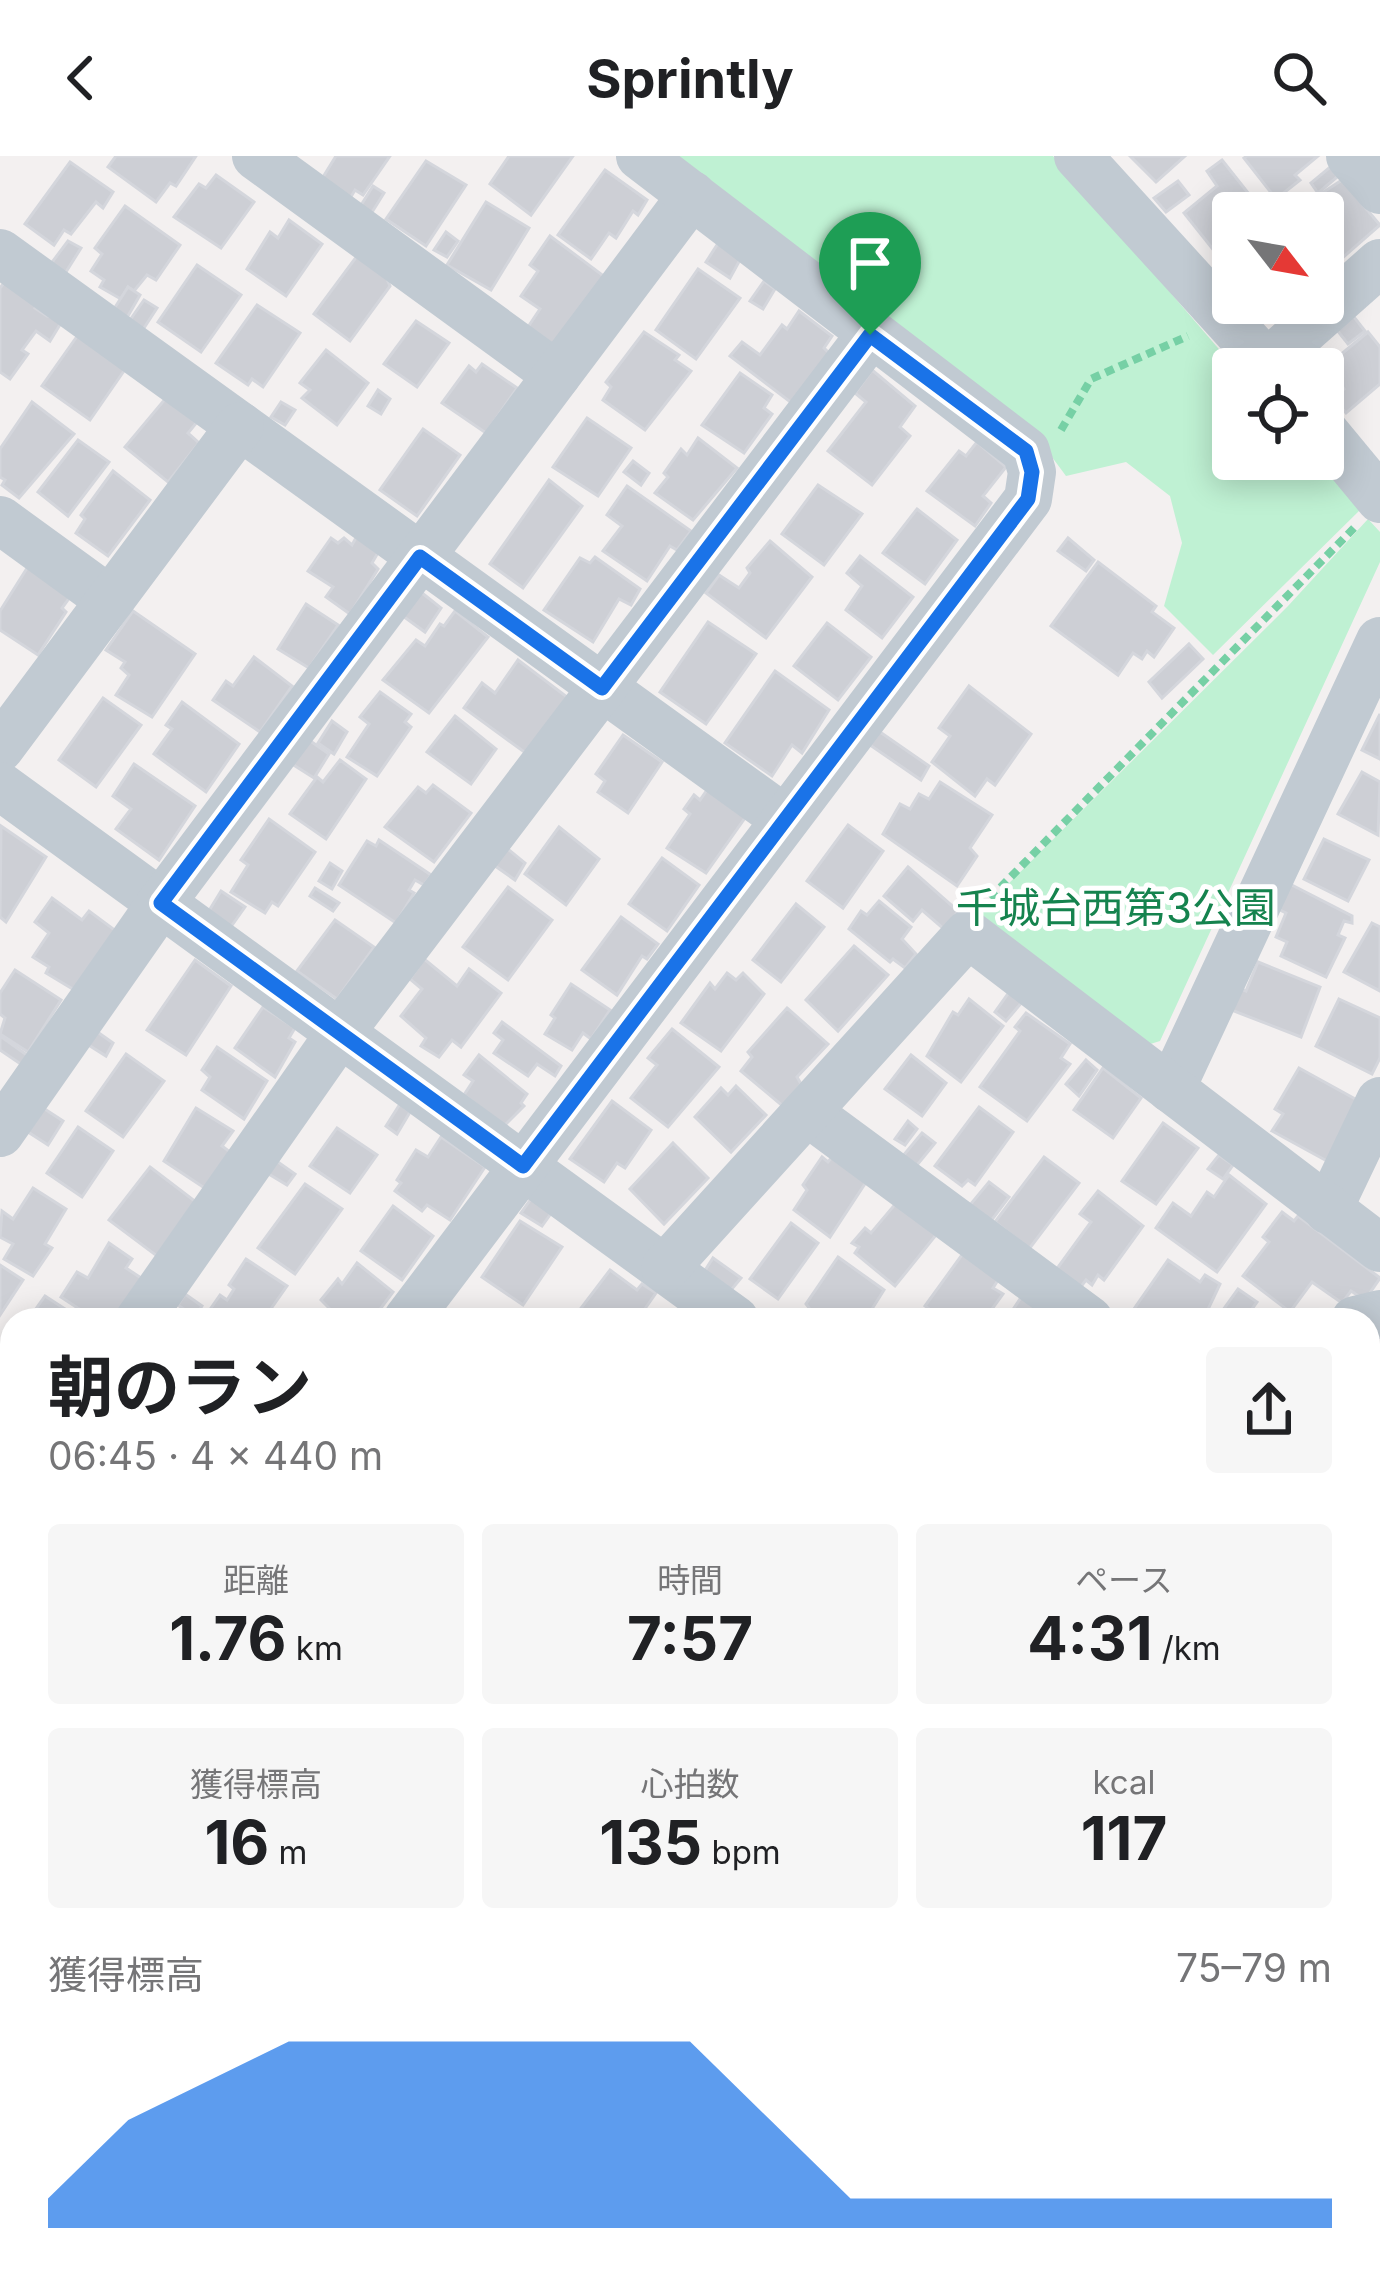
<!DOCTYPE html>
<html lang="ja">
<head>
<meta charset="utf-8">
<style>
  :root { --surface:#fff; --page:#f6f6f6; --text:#202124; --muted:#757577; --accent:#1a73e8 }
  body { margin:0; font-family:Inter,"Noto Sans JP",sans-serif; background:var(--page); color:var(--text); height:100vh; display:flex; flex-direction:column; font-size:45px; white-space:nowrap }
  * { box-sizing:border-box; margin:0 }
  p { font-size:39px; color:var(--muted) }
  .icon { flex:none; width:66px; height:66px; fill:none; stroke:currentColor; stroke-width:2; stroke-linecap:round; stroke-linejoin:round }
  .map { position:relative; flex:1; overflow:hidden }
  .drawer { position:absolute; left:0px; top:1152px; width:1380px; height:975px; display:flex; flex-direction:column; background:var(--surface); border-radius:36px 36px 0 0; box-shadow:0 6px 30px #0003 }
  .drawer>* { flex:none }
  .needle { width:78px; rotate:121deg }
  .fabs { position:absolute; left:1212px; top:36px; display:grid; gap:24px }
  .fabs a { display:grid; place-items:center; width:132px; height:132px; border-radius:12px; background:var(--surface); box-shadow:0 6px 30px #0003; font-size:60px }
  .pin { position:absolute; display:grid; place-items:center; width:102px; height:102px; color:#fff; margin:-123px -51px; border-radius:50% 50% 50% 0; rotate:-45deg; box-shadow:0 0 12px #0007 }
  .pin .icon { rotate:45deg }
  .round { display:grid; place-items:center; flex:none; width:126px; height:126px; border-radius:12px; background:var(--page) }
  .summary { display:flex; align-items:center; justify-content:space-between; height:204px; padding:0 48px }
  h1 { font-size:66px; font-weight:700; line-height:90px }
  .metrics { display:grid; grid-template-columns:repeat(3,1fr); gap:18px; height:204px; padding:12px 48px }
  .metrics div { display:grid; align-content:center; border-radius:12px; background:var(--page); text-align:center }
  .metrics b { font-size:60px; font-weight:700 }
  .metrics small { font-size:33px; font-weight:400 }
  .metrics p { font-size:33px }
  .chart { height:336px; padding:24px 48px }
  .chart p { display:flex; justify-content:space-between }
  .chart svg { width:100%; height:216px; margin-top:12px; fill:var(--accent); opacity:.7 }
  header { display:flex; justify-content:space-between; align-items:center; height:156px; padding:0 48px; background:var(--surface); font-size:54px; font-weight:700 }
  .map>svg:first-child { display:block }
  .green { fill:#bff1d3 }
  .building { fill:#cdcfd5; stroke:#d4d6dc; stroke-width:3 }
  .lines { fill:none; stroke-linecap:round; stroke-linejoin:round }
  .path { stroke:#76d0a5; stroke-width:8; stroke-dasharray:9 6; stroke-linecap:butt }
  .minor { stroke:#c1cad2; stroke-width:48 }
  .rail { stroke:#b2b5bb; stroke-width:9 }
  .route-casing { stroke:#fff; stroke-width:24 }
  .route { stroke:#1a73e8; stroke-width:15 }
  .labels { text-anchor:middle; stroke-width:10; stroke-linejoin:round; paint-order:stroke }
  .park-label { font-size:42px; fill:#15834e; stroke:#fff }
</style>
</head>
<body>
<header><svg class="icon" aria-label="back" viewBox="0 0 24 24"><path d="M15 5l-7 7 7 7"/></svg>Sprintly<svg class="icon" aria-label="search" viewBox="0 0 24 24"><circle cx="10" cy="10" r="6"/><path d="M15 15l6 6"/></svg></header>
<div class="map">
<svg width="1380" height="2125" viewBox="0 0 1380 2125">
  <rect width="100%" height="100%" fill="#f3f0f0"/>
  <g class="green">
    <polygon points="674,0 1053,0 1236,213 1233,213 1233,303 1316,303 1360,354 1213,499 1164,450 1182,387 1170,340 1126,306 1066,320 1032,274"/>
    <polygon points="1368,363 1380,376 1380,406 1160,885 1144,890 972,764 1288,450"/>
    <polygon points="12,1468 12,1670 0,1673 0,1471"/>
    <polygon points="665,2115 874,2115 889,2125 679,2125"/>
  </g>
  <g class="building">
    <polygon points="116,0 196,0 176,30 170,27 156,46 108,11"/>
    <polygon points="336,0 390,0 363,39 355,34 349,44 320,26"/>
    <polygon points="509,0 573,0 531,59 490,28"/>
    <polygon points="1130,0 1185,0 1156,26"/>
    <polygon points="1247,0 1318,0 1295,19 1300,24 1276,43 1244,2"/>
    <polygon points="1222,4 1264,57 1233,57 1233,83 1216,97 1184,57 1217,30 1207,15"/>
    <polygon points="426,5 466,29 426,90 386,63"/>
    <polygon points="70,6 113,36 103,52 96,46 71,78 64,74 54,89 25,68"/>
    <polygon points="1335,7 1343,16 1318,37 1311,27"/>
    <polygon points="605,14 647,44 638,59 633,55 616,82 609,77 591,103 558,79"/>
    <polygon points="216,19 254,46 221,92 174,61 199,28 206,32"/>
    <polygon points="1342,24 1380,69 1332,111 1323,100 1323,57 1316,57 1325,50 1319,39"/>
    <polygon points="1178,25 1189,39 1166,56 1154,42"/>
    <polygon points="373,30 384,37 369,61 358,54"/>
    <polygon points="486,46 529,72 491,134 447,109"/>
    <polygon points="125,50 180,89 156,124 147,119 134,135 128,131 121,143 100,131 104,124 91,115 102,98 95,92"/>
    <polygon points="289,64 322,88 286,140 247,113 270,76 278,82"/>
    <polygon points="446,76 458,85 447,101 434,94"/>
    <polygon points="550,80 605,121 564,185 549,188 526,174 540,153 521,140 538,115 530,109"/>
    <polygon points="68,85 81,92 64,119 50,109"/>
    <polygon points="719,86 741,102 730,122 706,106"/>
    <polygon points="357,100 385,119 390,130 350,185 314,158"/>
    <polygon points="197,109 241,139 201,196 158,166"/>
    <polygon points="698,113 740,142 696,203 656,174"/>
    <polygon points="7,123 40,144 35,152 47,160 64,162 50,185 36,175 22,194 28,198 10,223 0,216 0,132"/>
    <polygon points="764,125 775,133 763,153 750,145"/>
    <polygon points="128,131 140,139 125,165 112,156"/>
    <polygon points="144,144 157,152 142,175 128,167"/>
    <polygon points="257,149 300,177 263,231 252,223 248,229 216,207"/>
    <polygon points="799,155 832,180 824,192 831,199 793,248 730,200 742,186 760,199 782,169 787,173"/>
    <polygon points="1350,156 1365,175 1348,188 1333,169"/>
    <polygon points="416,165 449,187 417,231 384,208"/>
    <polygon points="644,176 679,199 675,204 691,215 645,274 603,244 611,231 606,226"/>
    <polygon points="1368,176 1380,191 1380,228 1346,257 1333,242 1344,233 1328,209"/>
    <polygon points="78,179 126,212 90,264 42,230"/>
    <polygon points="326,194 368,227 337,269 302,242 310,234 300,227"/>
    <polygon points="482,208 517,232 486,277 442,247 469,210 476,216"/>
    <polygon points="872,214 915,250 900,271 910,280 872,329 828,295 866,246 855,237"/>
    <polygon points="740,217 772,239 764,252 772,258 744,297 702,269"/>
    <polygon points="378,234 390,243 381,258 368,250"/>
    <polygon points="166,242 197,266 188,277 199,287 168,326 125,291"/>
    <polygon points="32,246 74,278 19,342 2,329 5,324 0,321 0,293"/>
    <polygon points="281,246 295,254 285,269 271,261"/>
    <polygon points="587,262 631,292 598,340 553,311"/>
    <polygon points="423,273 460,299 417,360 380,334"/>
    <polygon points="698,282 737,312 693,364 655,337 668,321 664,317 681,293 687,299"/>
    <polygon points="78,284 109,306 68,360 38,336"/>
    <polygon points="977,286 1006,311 983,340 991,347 975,370 927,335 959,295 966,300"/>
    <polygon points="633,305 649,317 641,329 624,316"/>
    <polygon points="113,315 150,344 108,400 76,377 85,363 81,359"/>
    <polygon points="549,324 582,350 523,432 490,408"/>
    <polygon points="818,329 862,358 824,409 782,378"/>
    <polygon points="627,330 691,375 677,394 670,390 647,425 603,395 622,370 607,359"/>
    <polygon points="917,353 957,384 925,428 883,397"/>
    <polygon points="357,380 379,395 372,407 378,413 350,458 326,441 333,431 308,415 331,382 338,387 344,382 352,389"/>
    <polygon points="1068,382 1094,404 1086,415 1058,395"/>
    <polygon points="770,385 812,421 766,482 706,437 719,419 739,432 750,417 747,412"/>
    <polygon points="860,400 913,441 882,482 846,454 862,430 847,417"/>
    <polygon points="595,401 640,433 631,449 619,443 593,486 544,454 580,402 590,407"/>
    <polygon points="1098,406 1156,450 1152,456 1174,472 1154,501 1147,495 1142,503 1133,497 1118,519 1051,470"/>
    <polygon points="29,409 73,437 62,452 66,456 38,499 0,474 0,455"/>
    <polygon points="417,433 441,452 425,476 400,458"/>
    <polygon points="306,448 338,469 309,512 278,493"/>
    <polygon points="133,455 195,498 152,561 116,539 129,519 121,512 125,506 106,494"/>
    <polygon points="455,455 488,481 429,557 383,524 416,484 425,490 440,468 444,470"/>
    <polygon points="708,466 756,498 706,568 660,536"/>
    <polygon points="827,467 871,501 838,544 794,510"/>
    <polygon points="1189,488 1203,503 1162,542 1149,526"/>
    <polygon points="254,501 292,530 260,576 213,544 226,525 233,530"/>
    <polygon points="518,504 567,541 527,598 464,552 482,527 495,537"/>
    <polygon points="775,515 829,554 802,597 792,589 772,620 725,587"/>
    <polygon points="969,530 1031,578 995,629 987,623 975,640 932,606 950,580 939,572"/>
    <polygon points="380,536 411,558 405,566 411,571 377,620 347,601 369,568 360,561"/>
    <polygon points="103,542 141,569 96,631 59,604"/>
    <polygon points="182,546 239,588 206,636 154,598 172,573 166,569"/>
    <polygon points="1380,558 1380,603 1362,594"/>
    <polygon points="455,560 496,593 471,628 427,596"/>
    <polygon points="332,565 347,576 334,598 318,587"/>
    <polygon points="880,576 929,610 921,624 870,589"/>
    <polygon points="623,579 662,606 628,657 598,636 605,625 596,618"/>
    <polygon points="306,582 329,598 314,622 289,606"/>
    <polygon points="340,604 366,623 326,683 290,658 317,621 323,626"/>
    <polygon points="134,608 195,650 159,704 116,673 131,653 113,640"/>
    <polygon points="1362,616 1380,626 1378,679 1338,658"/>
    <polygon points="940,626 992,659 970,692 977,700 957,730 883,678 900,648 910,653 919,638 929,643"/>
    <polygon points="433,629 471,657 434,706 385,671 418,631 426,637"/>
    <polygon points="709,631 747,659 706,717 667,692 690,658 684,653 694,639 700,644"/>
    <polygon points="269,663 315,696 278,750 272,746 265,757 231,736 248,709 241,704"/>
    <polygon points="848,669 883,695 843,752 807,725"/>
    <polygon points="1,670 46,701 6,766 0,761"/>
    <polygon points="559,671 599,703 566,749 525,718"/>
    <polygon points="1324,683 1369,704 1348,745 1304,723"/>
    <polygon points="379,684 431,719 424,729 415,724 409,734 414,737 396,767 339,729 367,685 376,690"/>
    <polygon points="503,689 525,707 515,724 491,707"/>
    <polygon points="662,702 699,729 667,775 629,748"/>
    <polygon points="330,707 342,715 332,733 319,725"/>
    <polygon points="908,711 958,755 945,774 922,754 913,765 884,740"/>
    <polygon points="1286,726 1352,760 1352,767 1344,765 1338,779 1345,782 1326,821 1281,800 1287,786 1276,781 1286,757 1274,751"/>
    <polygon points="508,731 552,764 508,824 463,791"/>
    <polygon points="315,732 339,747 333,755 310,740"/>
    <polygon points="221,735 245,751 230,772 207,758"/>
    <polygon points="52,742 82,764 89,755 116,775 76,835 46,817 49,811 33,801 49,777 35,766"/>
    <polygon points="879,745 911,771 902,783 916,798 905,812 893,803 890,806 849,773 861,755 867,759"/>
    <polygon points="796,748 824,771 781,826 753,804"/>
    <polygon points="621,761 658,788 647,803 642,800 617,839 582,814"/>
    <polygon points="335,764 374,791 337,843 297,815"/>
    <polygon points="1372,767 1380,771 1380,835 1344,816"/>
    <polygon points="854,790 888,819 838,875 806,844"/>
    <polygon points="424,803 457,830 469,813 501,837 461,891 452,884 439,901 421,890 426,882 401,860 422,833 410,823"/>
    <polygon points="195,804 231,830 186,899 147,874"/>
    <polygon points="1258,806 1320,831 1301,881 1221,850 1230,829 1246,835"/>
    <polygon points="15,814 61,844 28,896 0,878 5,862 0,858 0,837"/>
    <polygon points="727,817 736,824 743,817 764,838 721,895 681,867 710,827 715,833"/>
    <polygon points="571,828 610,854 591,883 583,877 572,894 545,878 555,862 551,859"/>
    <polygon points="1010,835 1023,845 1006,865 995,856"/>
    <polygon points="969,843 1003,870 961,926 927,900 953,856 958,859"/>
    <polygon points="1339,843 1380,862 1380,902 1372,918 1316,890"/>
    <polygon points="263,851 295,872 289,882 295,886 275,921 235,892"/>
    <polygon points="787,852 828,888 797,921 801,928 784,951 741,915 752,901 748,896"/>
    <polygon points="1026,857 1070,888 1061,902 1070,908 1027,965 980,931 1020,875 1015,871"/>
    <polygon points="502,866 561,910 555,920 537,908 528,920 494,897 503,884 494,877"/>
    <polygon points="672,873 719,911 668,971 631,942 657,909 648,902"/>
    <polygon points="96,875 113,887 106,900 87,888"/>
    <polygon points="0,880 31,902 25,911 0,894"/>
    <polygon points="217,891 267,925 244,963 202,934 210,921 202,914"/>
    <polygon points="126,898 164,925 123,981 86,955"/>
    <polygon points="479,899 527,938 521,947 524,950 504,970 464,939 473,925 464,919"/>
    <polygon points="911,899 946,927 922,960 885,933"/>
    <polygon points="1086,904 1097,914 1079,940 1066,928"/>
    <polygon points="1103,912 1141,942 1113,982 1074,954"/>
    <polygon points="1299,912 1359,945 1327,1005 1272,975 1283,958 1275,953"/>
    <polygon points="736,930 766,959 731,996 695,961 721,932 728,939"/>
    <polygon points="612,945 651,974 625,1012 617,1007 604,1026 570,1003"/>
    <polygon points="400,948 410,956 397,978 386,970"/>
    <polygon points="40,950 63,965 48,989 25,974"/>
    <polygon points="979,951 1013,976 975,1029 968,1024 962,1030 935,1010"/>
    <polygon points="196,952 233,975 222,990 230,996 206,1033 164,1005"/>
    <polygon points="908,965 917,973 905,989 895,983"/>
    <polygon points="1163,967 1198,992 1156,1048 1122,1025"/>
    <polygon points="78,971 113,995 82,1041 47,1017"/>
    <polygon points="337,972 377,999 350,1037 310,1010"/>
    <polygon points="922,977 935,987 917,1009 903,1000"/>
    <polygon points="441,981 485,1011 450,1064 427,1049 422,1055 395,1035 401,1027 397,1024 416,994 428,1001"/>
    <polygon points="673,987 708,1022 664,1068 630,1033"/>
    <polygon points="837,995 870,1020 830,1081 794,1054 807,1034 803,1029 822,1001 828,1006"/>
    <polygon points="1219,999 1233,1009 1223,1023 1208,1013"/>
    <polygon points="1044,1001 1079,1027 1029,1093 995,1066"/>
    <polygon points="275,1004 295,1018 287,1029 267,1017"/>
    <polygon points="150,1011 196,1046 157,1100 109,1064"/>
    <polygon points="1229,1019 1266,1048 1217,1116 1156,1072 1173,1047 1191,1060 1207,1036 1214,1041"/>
    <polygon points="989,1026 1009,1041 991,1065 970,1049"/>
    <polygon points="305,1028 342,1053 295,1118 258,1092"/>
    <polygon points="33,1032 66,1053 45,1088 52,1092 33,1120 4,1103 13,1088 0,1081 2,1055 13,1063"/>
    <polygon points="1098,1035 1143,1070 1104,1124 1098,1119 1092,1129 1086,1124 1080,1132 1056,1114 1091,1066 1080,1058"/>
    <polygon points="531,1043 552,1056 542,1070 521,1057"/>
    <polygon points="897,1046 936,1079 895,1130 855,1097 859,1091 852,1087 865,1072 871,1077"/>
    <polygon points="393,1050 433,1080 402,1124 361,1095"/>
    <polygon points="1282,1056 1294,1065 1298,1060 1380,1122 1365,1144 1351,1135 1342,1147 1312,1126 1290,1156 1243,1120 1269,1086 1263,1081"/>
    <polygon points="520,1065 562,1091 523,1149 482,1121"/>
    <polygon points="791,1067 818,1087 778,1143 750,1123"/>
    <polygon points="109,1087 132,1103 126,1112 144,1124 115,1164 96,1164 61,1141 77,1116 88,1122"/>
    <polygon points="964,1096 1000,1121 993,1132 1003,1138 984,1164 945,1164 925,1150"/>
    <polygon points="838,1101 884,1134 865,1164 803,1164 810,1153 806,1148"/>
    <polygon points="713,1102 741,1122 731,1134 704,1116"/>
    <polygon points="246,1103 287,1130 263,1164 204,1162 220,1139 227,1144 234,1133 229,1129"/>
    <polygon points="1168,1104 1200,1126 1205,1119 1220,1128 1203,1164 1149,1164 1134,1153"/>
    <polygon points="357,1107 393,1136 372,1164 341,1164 321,1144 338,1123 342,1128"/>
    <polygon points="0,1109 23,1124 0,1159"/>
    <polygon points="610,1114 637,1134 642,1128 656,1137 637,1164 572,1164"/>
    <polygon points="1238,1133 1257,1146 1244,1164 1229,1164 1220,1158"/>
    <polygon points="1024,1137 1057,1164 1006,1164"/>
    <polygon points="185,1138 202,1150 195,1161 178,1149"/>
    <polygon points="45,1140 82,1164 28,1164"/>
    <polygon points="1376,1216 1380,1262 1368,1265 1368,1218"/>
    <polygon points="0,1217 12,1225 12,1297 0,1290"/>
    <polygon points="1380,1273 1380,1351 1368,1353 1368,1276"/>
    <polygon points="1380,1578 1380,1644 1368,1646 1368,1581"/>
    <polygon points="1380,1828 1380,1904 1368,1906 1368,1830"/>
    <polygon points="1376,1990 1380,1993 1380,2061 1368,2052 1368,2002"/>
    <polygon points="12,2048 12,2107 0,2098 0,2065"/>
    <polygon points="69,2115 131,2115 133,2116 126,2125 62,2125"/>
    <polygon points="160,2115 215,2115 209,2125 170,2125"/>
    <polygon points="477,2115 525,2115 517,2125 489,2125"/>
    <polygon points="978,2115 1012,2115 1005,2125 971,2125"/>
    <polygon points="1035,2115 1083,2115 1075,2125 1030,2125"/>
    <polygon points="1135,2115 1197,2115 1190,2125 1128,2125"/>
    <polygon points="1294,2115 1345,2115 1337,2125 1304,2125"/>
  </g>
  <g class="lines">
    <g class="path">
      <polyline points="1061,274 1091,223 1188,180"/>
      <polyline points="990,742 1354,372"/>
    </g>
    <g class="minor">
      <polyline points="256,0 557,219"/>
      <polyline points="1078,0 1272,213"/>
      <polyline points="1350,0 1380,34"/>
      <polyline points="0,97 785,663"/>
      <polyline points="1267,207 1380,107"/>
      <polyline points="1323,274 1380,343"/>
      <polyline points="0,364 110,444"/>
      <polyline points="0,592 240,270"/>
      <polyline points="0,630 735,1164"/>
      <polyline points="1171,933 1380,485"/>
      <polyline points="807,956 1089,1164"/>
      <polyline points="0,977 161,747 692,39"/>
      <polyline points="1328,1054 1380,945"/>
      <polyline points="665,1112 968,778 1380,1092"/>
      <polyline points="139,1164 340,877 870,179"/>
      <polyline points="407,1164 1028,343 1032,316 1026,295 640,0"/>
      <polyline points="1355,1164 1380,1158"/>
      <polyline points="0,1363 12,1346"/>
      <polyline points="1368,1413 1380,1410"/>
      <polyline points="0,1448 12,1444"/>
      <polyline points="1368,1463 1380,1460"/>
      <polyline points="1368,1713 1380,1711"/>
      <polyline points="0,1714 12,1711"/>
      <polyline points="0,1769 12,1766"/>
      <polyline points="1368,1935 1380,1932"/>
      <polyline points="0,2009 12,2006"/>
      <polyline points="299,2115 313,2125"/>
      <polyline points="637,2115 651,2125"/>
      <polyline points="378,2125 386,2115"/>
      <polyline points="939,2125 946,2115"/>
      <polyline points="1227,2125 1234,2115"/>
    </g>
    <g class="rail">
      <polyline points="1368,1416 1380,1414"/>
      <polyline points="1368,1460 1380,1457"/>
      <polyline points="0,1720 12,1717"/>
      <polyline points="0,1763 12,1761"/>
    </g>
  </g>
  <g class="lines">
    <g class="route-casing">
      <polygon id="route" points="870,179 1026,295 1032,316 1028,343 523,1010 161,747 420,401 602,532"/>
    </g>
    <use href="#route" class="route"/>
  </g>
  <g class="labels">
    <g class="park-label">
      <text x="1116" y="767">千城台西第3公園</text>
    </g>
  </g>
</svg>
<div class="fabs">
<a><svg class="needle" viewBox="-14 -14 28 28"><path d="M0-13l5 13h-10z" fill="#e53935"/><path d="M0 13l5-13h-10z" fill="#757577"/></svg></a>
<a><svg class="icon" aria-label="locate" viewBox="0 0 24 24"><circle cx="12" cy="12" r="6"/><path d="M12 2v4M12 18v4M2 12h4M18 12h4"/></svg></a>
</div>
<div class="pin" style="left:870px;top:179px;background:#1e9e55"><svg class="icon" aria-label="arrive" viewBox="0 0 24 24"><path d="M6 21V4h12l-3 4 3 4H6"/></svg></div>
<section class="drawer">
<div class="summary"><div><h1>朝のラン</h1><p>06:45 · 4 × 440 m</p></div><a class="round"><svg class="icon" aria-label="share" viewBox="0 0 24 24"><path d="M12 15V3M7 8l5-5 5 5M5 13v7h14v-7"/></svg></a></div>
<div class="metrics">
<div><p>距離</p><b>1.76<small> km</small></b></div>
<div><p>時間</p><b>7:57</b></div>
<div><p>ペース</p><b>4:31<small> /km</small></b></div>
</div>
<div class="metrics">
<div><p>獲得標高</p><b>16<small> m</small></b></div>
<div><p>心拍数</p><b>135<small> bpm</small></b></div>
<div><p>kcal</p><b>117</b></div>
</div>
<div class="chart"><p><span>獲得標高</span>75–79 m</p>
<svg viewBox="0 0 160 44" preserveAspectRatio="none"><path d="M0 44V38L10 22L20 14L30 6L40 6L50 6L60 6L70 6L80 6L90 22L100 38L110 38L120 38L130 38L140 38L150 38L160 38V44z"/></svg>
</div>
</section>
</div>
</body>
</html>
